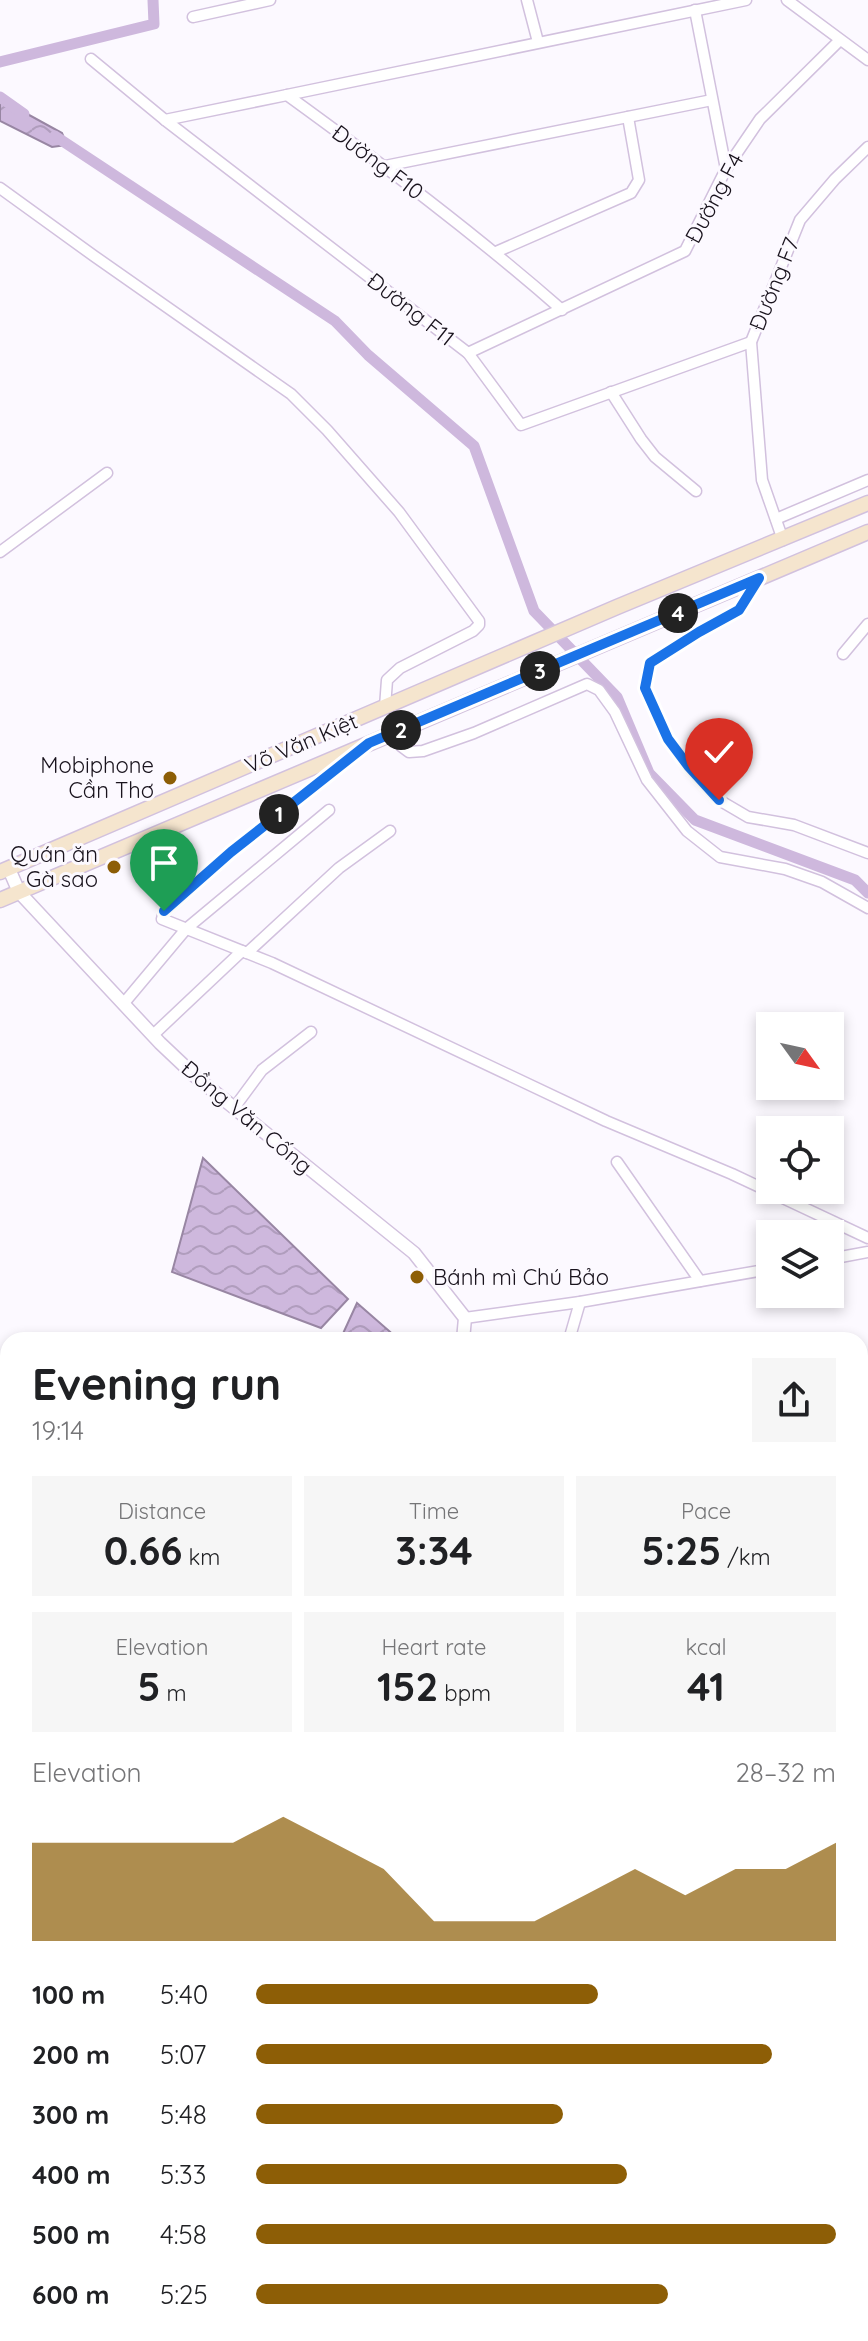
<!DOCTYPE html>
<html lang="en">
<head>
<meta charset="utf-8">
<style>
  :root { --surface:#fff; --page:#f6f6f6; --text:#202124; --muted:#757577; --accent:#8d5e06 }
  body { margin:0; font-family:Quicksand,sans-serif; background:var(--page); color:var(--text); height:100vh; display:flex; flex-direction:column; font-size:30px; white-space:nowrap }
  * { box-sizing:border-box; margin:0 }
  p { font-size:26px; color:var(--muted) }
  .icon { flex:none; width:44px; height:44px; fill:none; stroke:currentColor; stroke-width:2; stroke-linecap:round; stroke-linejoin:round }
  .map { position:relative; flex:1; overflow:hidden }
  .details { position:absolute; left:0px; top:1332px; width:868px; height:1010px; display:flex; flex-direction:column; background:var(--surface); border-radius:24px 24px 0 0; box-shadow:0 4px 12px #0003 }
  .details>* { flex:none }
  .needle { width:52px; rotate:123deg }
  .fabs { position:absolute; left:756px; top:1012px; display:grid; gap:16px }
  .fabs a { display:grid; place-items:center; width:88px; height:88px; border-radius:0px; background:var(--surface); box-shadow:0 4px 12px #0003; font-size:40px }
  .pin { position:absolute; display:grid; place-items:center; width:68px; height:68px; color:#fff; margin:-82px -34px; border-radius:50% 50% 50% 0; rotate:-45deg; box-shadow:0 0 8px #0007 }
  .pin .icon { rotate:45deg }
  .km { position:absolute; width:40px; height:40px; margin:-20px; border-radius:50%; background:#222; color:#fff; font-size:22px; line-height:40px; text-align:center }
  .round { display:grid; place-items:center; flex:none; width:84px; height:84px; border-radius:0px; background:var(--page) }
  .headline { display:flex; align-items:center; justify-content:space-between; height:136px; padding:0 32px }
  h1 { font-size:44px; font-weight:800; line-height:60px }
  .stats { display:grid; grid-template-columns:repeat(3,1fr); gap:12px; height:136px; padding:8px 32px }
  .stats div { display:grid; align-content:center; border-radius:0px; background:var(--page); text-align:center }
  .stats b { font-size:40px; font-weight:800 }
  .stats small { font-size:22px; font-weight:400 }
  .stats p { font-size:22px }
  .chart { height:224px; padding:16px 32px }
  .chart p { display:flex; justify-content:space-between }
  .chart svg { width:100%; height:144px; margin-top:8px; fill:var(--accent); opacity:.7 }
  ul { padding:0 32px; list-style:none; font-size:26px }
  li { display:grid; grid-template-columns:128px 96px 1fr; align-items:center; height:60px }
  li i { height:20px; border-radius:10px; background:var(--accent) }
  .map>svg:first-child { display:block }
  .grass { fill:url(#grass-dots) }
  .water { fill:url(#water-waves); stroke:#9886a3; stroke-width:2 }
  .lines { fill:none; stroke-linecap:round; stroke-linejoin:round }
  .canal { stroke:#ceb8dd; stroke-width:11 }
  .minor-casing { stroke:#d2c1de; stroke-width:13 }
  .tertiary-casing { stroke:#d2c1de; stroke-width:15 }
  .secondary-casing { stroke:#d2c1de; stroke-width:17 }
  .minor { stroke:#fff; stroke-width:10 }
  .tertiary { stroke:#fff; stroke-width:12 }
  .secondary { stroke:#f5e5ce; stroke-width:14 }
  .route-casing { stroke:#fff; stroke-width:16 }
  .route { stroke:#1a73e8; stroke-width:10 }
  .poi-dot { fill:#8d5e06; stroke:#fcf9ff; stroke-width:3 }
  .labels { text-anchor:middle; stroke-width:6; stroke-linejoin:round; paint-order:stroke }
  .street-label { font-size:22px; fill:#19131d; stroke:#fcf9ff }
  .poi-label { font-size:22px; fill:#19131d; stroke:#fcf9ff; text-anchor:end }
</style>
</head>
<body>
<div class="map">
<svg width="868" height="2341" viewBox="0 0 868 2341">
  <defs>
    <pattern id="grass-dots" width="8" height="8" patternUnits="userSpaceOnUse" patternTransform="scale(2)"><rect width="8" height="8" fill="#deccb6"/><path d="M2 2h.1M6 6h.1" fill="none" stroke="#beae9c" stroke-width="1.8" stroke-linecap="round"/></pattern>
    <pattern id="water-waves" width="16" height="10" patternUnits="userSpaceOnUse" patternTransform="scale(2)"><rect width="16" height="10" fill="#ceb8dd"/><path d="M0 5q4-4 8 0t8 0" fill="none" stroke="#b09dbd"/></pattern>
  </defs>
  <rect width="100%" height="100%" fill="#fcf9ff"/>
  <polygon class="grass" points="0,1409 8,1412 8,1730 0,1755"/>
  <g class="water">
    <polygon points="0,99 62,133 67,145 52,147 0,121"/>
    <polygon points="203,1158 348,1299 321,1328 172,1272"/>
    <polygon points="357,1303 396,1337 395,1340 337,1340 341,1338"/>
  </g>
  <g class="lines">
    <g class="canal">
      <polyline points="0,62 154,24 153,0"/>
      <polyline points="0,97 24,114"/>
      <polyline points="55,136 335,321 368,355 474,446 534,611 617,697 649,773 695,820 855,880 868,893"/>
    </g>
    <g class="minor-casing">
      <g id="minor">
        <polyline points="527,0 538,42"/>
        <polyline points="787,0 868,60"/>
        <polyline points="695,10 726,169"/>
        <polyline points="193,17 270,0"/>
        <polyline points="91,59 165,120 468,353 521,425 751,342"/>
        <polyline points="287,95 746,0"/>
        <path d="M 165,120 L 287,95 C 382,164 474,233 562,310"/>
        <polyline points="385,166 712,100"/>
        <polyline points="0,188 94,256 291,394 327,430 399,512 479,621 479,625 473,631 400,668 387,680 385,707"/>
        <polyline points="496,252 631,193 639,180 628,117"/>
        <polyline points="468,353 685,251 726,169 760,119 840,40"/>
        <polyline points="611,392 641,439 655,457 696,491"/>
        <polyline points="776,519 868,480"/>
        <polyline points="783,540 762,480 751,342 800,220 835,179 868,147"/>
        <polyline points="0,552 107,473"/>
        <polyline points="759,578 739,610 699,632 650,663 645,688 668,739 689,767 719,800 748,817 794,825 868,853"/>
        <polyline points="843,654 868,624"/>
        <polyline points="395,732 401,746 409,752 423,751 474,733 587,684 599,690 615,712 647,780 687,831 720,857 785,869 822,882 868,908"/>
        <polyline points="361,750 231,852 169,905 164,911 162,919 272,963 606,1121 732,1174 868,1238"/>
        <polyline points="247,953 339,868 390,831"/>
        <polyline points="124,1003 186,929 329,810"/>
        <polyline points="153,1035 242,951"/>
        <polyline points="234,1108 262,1070 311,1032"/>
        <polyline points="617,1162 700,1281"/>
        <polyline points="830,1259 868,1252"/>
        <polyline points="465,1318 580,1302 770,1269"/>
        <polyline points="569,1340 580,1302"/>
        <polyline points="860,1632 868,1630"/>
        <polyline points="860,2010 868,2001"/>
        <polyline points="860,2094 868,2086"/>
        <polyline points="708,2334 715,2341"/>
      </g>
    </g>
    <g class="tertiary-casing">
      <g id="tertiary">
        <polyline points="9,869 19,892 160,1043 196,1077 414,1253 465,1318 463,1340"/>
        <polyline points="860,2148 868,2155"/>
        <polyline points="471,2334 478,2341"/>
      </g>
    </g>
    <g class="secondary-casing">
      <g id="secondary">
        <polyline points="0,872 617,607 868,503"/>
        <polyline points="0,900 868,532"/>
      </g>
    </g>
    <use href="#minor" class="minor"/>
    <use href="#tertiary" class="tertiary"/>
    <use href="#secondary" class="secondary"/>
  </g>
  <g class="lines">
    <g class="route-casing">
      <polyline id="route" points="164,911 231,852 369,743 759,578 739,610 699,632 650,663 645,688 668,739 689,767 719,800"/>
    </g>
    <use href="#route" class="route"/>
  </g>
  <g class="poi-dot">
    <circle cx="170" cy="778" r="8"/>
    <circle cx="114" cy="867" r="8"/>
    <circle cx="417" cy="1277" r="8"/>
  </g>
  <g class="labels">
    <g class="street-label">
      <text transform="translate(378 162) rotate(37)" y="8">Đường F10</text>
      <text transform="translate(714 198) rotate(-62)" y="8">Đường F4</text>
      <text transform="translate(774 284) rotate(-68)" y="8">Đường F7</text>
      <text transform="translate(411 309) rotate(38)" y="8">Đường F11</text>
      <text transform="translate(301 743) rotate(-23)" y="8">Võ Văn Kiệt</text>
      <text transform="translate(247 1117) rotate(40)" y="8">Đồng Văn Cống</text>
    </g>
    <g class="poi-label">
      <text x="154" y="773">Mobiphone<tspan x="154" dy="25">Cần Thơ</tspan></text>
      <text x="98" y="862">Quán ăn<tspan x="98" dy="25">Gà sao</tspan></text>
      <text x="433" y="1285" text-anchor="start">Bánh mì Chú Bảo</text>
    </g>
  </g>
</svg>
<div class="fabs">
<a><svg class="needle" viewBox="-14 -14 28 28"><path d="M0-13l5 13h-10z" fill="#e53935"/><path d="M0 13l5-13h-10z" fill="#757577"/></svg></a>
<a><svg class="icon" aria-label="locate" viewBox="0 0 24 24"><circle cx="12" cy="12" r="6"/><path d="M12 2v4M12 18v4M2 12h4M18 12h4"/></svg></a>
<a><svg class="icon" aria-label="layers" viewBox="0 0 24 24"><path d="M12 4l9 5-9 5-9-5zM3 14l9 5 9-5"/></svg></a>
</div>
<div class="pin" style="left:164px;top:911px;background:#1e9e55"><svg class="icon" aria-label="arrive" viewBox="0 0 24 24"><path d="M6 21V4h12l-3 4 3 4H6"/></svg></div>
<div class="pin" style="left:719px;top:800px;background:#d93025"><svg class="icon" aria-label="check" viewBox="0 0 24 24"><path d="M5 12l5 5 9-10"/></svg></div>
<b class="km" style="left:279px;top:814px">1</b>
<b class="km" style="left:401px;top:730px">2</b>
<b class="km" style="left:540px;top:671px">3</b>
<b class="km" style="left:678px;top:613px">4</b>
<section class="details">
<div class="headline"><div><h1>Evening run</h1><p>19:14</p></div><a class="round"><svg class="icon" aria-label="share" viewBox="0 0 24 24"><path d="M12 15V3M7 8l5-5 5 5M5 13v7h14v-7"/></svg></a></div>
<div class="stats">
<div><p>Distance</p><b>0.66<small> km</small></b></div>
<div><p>Time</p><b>3:34</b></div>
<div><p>Pace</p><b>5:25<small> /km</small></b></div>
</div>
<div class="stats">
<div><p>Elevation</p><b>5<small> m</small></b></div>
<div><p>Heart rate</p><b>152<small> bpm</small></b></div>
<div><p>kcal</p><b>41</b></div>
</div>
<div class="chart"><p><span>Elevation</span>28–32 m</p>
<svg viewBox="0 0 160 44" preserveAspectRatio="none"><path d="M0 44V14L10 14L20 14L30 14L40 14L50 6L60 14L70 22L80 38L90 38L100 38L110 30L120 22L130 30L140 22L150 22L160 14V44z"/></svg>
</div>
<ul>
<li><b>100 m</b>5:40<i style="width:59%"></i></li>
<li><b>200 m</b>5:07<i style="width:89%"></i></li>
<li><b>300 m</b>5:48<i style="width:53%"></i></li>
<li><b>400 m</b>5:33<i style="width:64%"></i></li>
<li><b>500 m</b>4:58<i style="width:100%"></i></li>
<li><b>600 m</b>5:25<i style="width:71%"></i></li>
</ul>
</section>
</div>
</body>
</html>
